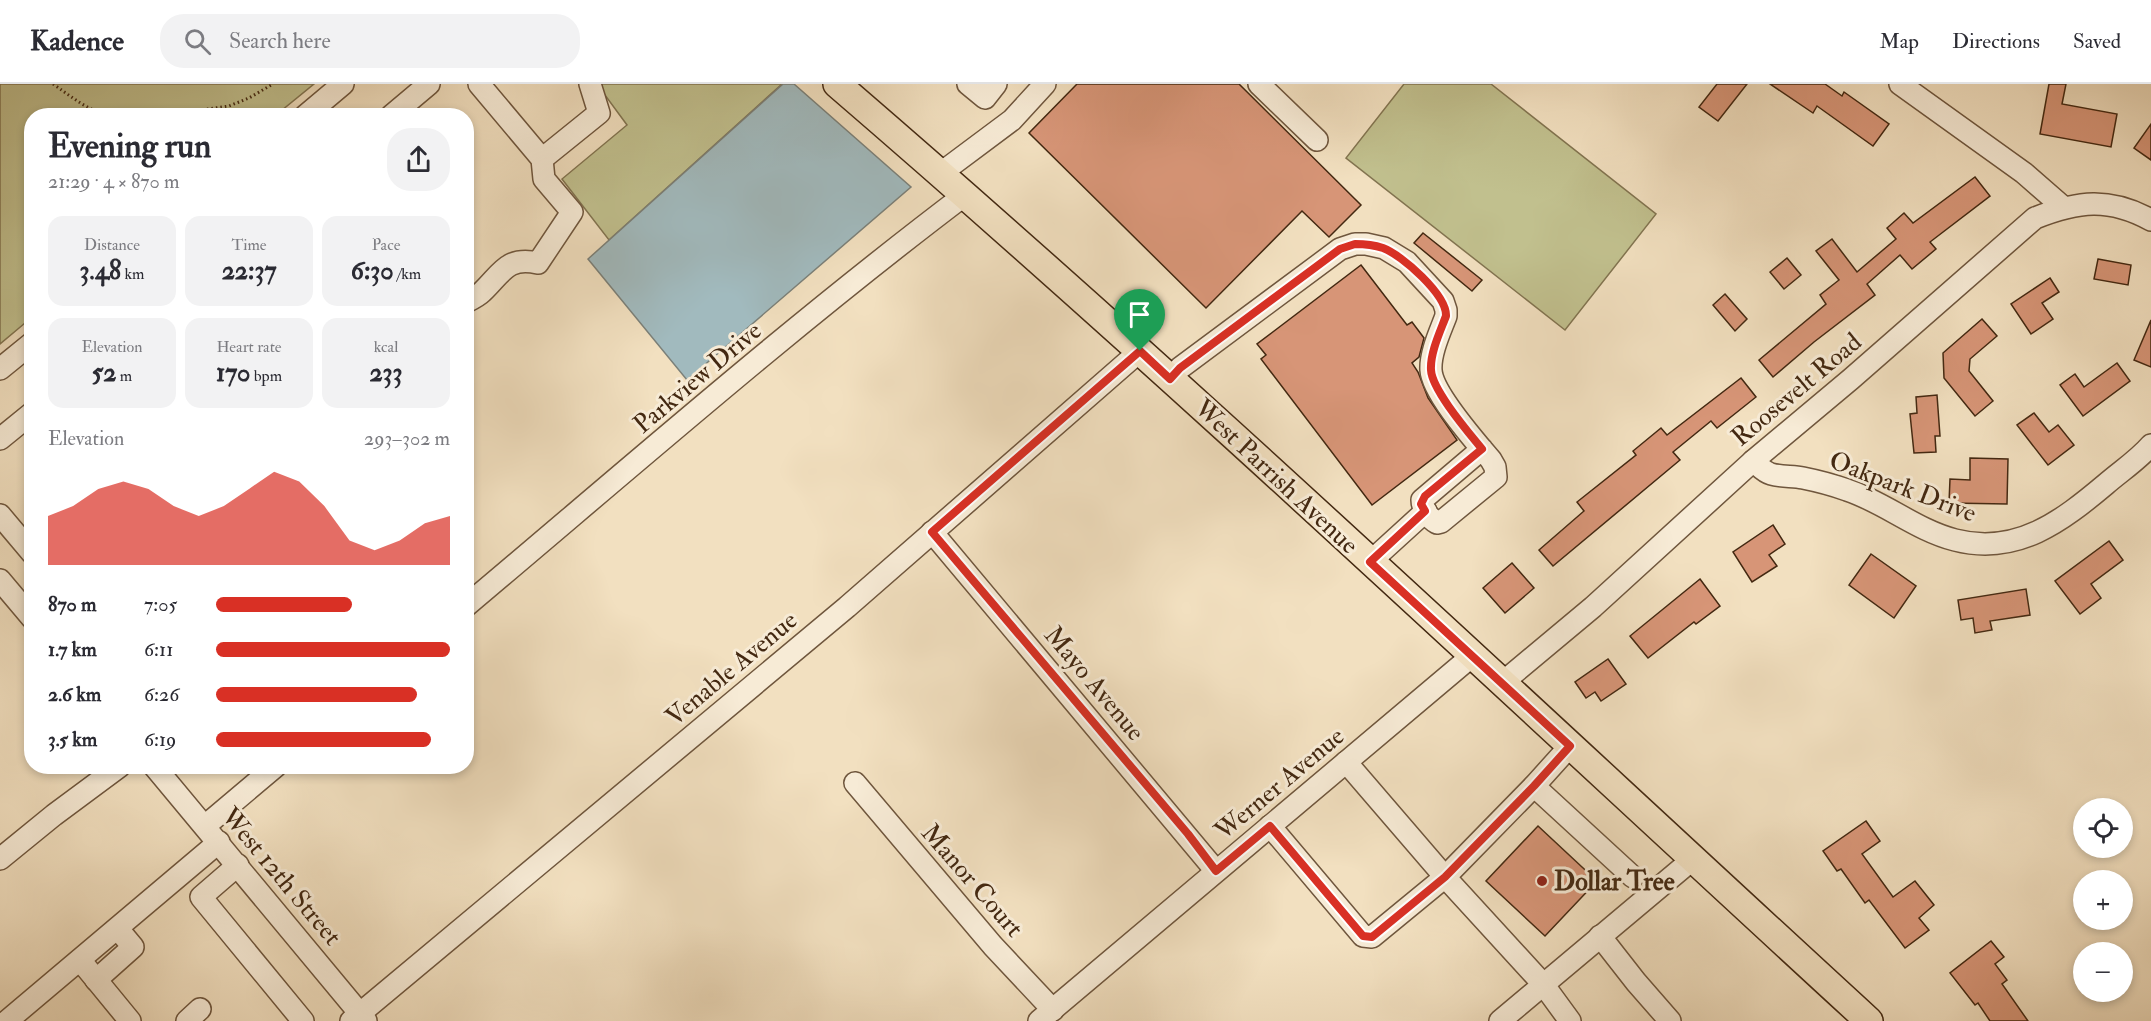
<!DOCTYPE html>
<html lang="en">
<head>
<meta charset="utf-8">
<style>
  :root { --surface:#fff; --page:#f2f2f3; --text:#2b2b33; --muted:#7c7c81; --line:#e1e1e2; --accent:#d93025 }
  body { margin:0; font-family:"IM FELL Double Pica",serif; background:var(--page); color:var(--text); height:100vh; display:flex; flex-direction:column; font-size:22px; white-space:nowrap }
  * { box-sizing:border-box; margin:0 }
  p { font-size:20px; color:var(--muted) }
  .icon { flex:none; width:33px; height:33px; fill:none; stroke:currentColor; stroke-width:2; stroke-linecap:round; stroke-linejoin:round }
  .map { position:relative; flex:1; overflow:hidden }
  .panel { position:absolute; left:24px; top:24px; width:450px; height:666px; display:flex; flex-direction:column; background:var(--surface); border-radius:24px; box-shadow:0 3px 9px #0003 }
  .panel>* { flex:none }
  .fabs { position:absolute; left:2073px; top:714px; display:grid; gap:12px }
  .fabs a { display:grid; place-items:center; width:60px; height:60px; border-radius:50%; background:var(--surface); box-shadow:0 3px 9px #0003; font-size:30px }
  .pin { position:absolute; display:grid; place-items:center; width:51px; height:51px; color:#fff; margin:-62px -26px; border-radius:50% 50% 50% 0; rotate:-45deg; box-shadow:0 0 6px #0007 }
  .pin .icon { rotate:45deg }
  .round { display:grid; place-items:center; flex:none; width:63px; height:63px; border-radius:24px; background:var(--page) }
  .summary { display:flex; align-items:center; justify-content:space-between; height:102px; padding:0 24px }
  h1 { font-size:33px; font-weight:700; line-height:45px }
  .figures { display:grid; grid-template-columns:repeat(3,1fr); gap:9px; height:102px; padding:6px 24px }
  .figures div { display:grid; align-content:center; border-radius:15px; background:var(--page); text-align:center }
  .figures b { font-size:26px; font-weight:700 }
  .figures small { font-size:16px; font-weight:400 }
  .figures p { font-size:16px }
  .chart { height:168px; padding:12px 24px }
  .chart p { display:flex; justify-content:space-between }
  .chart svg { width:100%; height:108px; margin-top:6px; fill:var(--accent); opacity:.7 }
  ul { padding:0 24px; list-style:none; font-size:20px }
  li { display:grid; grid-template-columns:96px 72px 1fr; align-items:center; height:45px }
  li i { height:15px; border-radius:8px; background:var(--accent) }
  header { display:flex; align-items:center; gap:36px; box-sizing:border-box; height:84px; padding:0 30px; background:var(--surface); border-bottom:2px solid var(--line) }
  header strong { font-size:28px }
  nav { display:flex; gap:33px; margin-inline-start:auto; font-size:21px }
  .search { width:420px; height:54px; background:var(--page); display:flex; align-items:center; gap:15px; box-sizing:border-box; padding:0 21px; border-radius:24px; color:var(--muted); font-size:22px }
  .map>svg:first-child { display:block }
  .green { fill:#c1c08e; stroke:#827450; stroke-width:1.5 }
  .water { fill:#a1babe; stroke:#7b8079; stroke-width:1.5 }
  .building { fill:#d79577; stroke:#432811; stroke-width:1.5 }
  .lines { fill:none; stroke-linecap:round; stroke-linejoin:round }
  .minor-casing { stroke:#6f563d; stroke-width:24 }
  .major-casing { stroke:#432811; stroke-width:30 }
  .path { stroke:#432811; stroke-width:3; stroke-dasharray:1.5 3; stroke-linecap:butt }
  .minor { stroke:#f7ebd6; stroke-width:21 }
  .major { stroke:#f2e0c0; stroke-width:27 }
  .route-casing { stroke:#fff; stroke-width:12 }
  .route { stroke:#d93025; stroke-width:8 }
  .poi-dot { fill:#8f2418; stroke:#f7ebd6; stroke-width:2 }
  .labels { text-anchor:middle; stroke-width:6; stroke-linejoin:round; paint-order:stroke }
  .street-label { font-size:26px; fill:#432811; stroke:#f7ebd6 }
  .poi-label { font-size:26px; font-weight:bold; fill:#432811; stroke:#f7ebd6; text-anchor:start }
</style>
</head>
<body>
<header>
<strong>Kadence</strong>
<div class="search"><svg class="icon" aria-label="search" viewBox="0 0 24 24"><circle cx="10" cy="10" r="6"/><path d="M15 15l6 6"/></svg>Search here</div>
<nav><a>Map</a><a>Directions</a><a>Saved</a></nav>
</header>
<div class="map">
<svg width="2151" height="937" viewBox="0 0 2151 937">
  <rect width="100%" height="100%" fill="#f2e0c0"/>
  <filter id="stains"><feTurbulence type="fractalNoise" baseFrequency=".00333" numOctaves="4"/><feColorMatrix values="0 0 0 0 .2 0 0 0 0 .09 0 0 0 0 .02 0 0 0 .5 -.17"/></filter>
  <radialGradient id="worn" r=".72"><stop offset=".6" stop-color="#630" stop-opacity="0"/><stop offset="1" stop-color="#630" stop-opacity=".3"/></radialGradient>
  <g class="green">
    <polygon points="0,0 314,0 276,31 32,32 31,234 0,260"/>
    <polygon points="603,0 782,0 609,156 562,95 627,41 599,3"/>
    <polygon points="1404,0 1491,0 1656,130 1565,246 1346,74"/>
  </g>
  <polygon class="water" points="783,0 794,0 911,103 687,296 588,175"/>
  <g class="building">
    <polygon points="1077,0 1239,0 1361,121 1329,153 1302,127 1206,224 1029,49"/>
    <polygon points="1717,0 1747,0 1718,37 1699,23"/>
    <polygon points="1770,0 1825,0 1842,12 1844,8 1889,40 1873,62 1817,22 1813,29"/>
    <polygon points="2049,0 2066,0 2062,20 2117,30 2111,63 2040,50"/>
    <polygon points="2151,40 2151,76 2134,64"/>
    <polygon points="1975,93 1990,112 1930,158 1936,165 1912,185 1900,171 1867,200 1875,211 1814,258 1773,293 1759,276 1826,220 1820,211 1839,196 1816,167 1832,155 1857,188 1896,155 1887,144 1904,129 1913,139"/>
    <polygon points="1423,149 1482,196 1472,207 1414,159"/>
    <polygon points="1787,174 1801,191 1784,205 1770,188"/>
    <polygon points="2098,175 2131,181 2128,201 2094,195"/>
    <polygon points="1361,181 1407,241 1412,238 1424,254 1419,273 1412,279 1418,288 1428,314 1457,356 1372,421 1261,275 1266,271 1257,260"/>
    <polygon points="2050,194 2059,208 2042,219 2053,235 2031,250 2011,220"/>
    <polygon points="1725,210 1747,235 1735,247 1713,221"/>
    <polygon points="1982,235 1997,252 1970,275 1969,287 1993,317 1975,332 1944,294 1943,269"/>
    <polygon points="2151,236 2151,283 2134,276"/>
    <polygon points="2117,279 2130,297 2083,332 2060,301 2075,290 2084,303"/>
    <polygon points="1741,294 1756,313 1717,344 1711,337 1673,368 1680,376 1553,482 1539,466 1584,427 1577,418 1636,371 1633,367 1661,344 1667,351"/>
    <polygon points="1937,311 1940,352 1935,352 1936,368 1914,369 1910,330 1917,329 1916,313"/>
    <polygon points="2034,329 2049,348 2058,341 2074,361 2048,381 2017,341"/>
    <polygon points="1970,374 2008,375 2007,420 1949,419 1950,395 1970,396"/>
    <polygon points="1773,441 1785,460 1769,471 1777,482 1752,498 1733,468"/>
    <polygon points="2109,457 2123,476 2091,500 2101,514 2080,530 2055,497"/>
    <polygon points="1871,470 1916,502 1894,534 1849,501"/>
    <polygon points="1512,479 1534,504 1505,529 1483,504"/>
    <polygon points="1700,495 1720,522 1696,540 1694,538 1648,574 1630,552"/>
    <polygon points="2026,505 2030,531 1990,537 1992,546 1975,549 1973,534 1961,536 1958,516"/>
    <polygon points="1608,575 1626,600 1601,617 1595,608 1586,614 1575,598"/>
    <polygon points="1866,737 1880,757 1862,770 1893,813 1915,797 1934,821 1919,834 1929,846 1905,864 1869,816 1865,819 1841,785 1837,787 1823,767"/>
    <polygon points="1538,742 1597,797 1545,852 1486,797"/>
    <polygon points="1991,857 2004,873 1995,880 2007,896 2002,900 2028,937 1990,937 1978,919 1975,921 1950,889"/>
  </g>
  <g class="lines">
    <g class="minor-casing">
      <g id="minor">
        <polyline points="968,0 985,14 996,0"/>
        <polyline points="1259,0 1317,56"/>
        <polyline points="1900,0 2024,89 2063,123"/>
        <polyline points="305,32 343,0"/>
        <polyline points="391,32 429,0"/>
        <polyline points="542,75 599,29 590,0"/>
        <polyline points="941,89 1012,36 1045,0"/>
        <path d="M 466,218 C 472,215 478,212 482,208 C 502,189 507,172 538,179 L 572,128 L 544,95 L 542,75 L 479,0"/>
        <polyline points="0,285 32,259"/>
        <path d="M 1170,295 L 1180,284 L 1340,165 L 1355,160 L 1366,160 L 1384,164 L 1407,178 L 1443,217 L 1446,226 L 1446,232 C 1440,248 1430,269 1431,286 C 1432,309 1476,358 1491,376 L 1495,383 L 1496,393 L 1441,438 L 1437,439 C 1430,435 1422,425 1422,416 L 1482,365"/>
        <polyline points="0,355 32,329"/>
        <path d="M 1753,377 C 1759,382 1764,388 1771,390 C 1781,393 1793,392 1803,394 C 1818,397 1833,401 1847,406 C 1884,418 1916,446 1955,456 C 2017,472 2062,437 2106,400 C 2121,387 2138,376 2151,361"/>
        <polyline points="0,431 32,469"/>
        <polyline points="932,448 1216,787"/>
        <polyline points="1370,478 1426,427"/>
        <polyline points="0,496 32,534"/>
        <path d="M 466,522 C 631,383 794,240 966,110"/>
        <path d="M 1502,599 L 1593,523 L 1753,377 L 1851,295 L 2035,134 C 2078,117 2109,113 2151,136"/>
        <polyline points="154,682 366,937"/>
        <polyline points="855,699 993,862 1053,926"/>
        <polyline points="1534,702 1633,793"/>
        <polyline points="205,742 276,682"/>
        <polyline points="1270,742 1363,852 1372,853 1445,793 1346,678"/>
        <polyline points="0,775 54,731 120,682"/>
        <polyline points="238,781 201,813 303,937"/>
        <polyline points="1600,852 1636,898 1670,937"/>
        <polyline points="80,876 130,937"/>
        <polyline points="96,896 133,863 118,845"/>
        <polyline points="7,937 219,758"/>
        <polyline points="187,937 200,925"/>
        <polyline points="351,937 847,523 1140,267"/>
        <polyline points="1039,937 1472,572"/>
        <polyline points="1500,937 1693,775"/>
        <polyline points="1570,937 1543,900 1445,793 1534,702 1570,662"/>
      </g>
    </g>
    <g class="major-casing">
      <path id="major" d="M 837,0 C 1189,303 1527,623 1869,937"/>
    </g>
    <g class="path">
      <path d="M 53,0 C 72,13 88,27 111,32"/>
      <polyline points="158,32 229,22 249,14 273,0"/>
    </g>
    <use href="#minor" class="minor"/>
    <use href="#major" class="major"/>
  </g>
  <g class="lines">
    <g class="route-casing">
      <path id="route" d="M 1355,160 C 1365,160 1374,161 1383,164 C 1402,171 1447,211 1446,232 C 1440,248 1430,269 1431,286 C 1432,306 1469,349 1482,365 L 1425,412 L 1421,420 L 1425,427 L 1370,478 L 1570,662 L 1534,702 L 1445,793 L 1372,853 L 1363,852 L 1270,742 L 1216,787 L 1188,750 L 932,448 L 1140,267 L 1170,295 L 1180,284 L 1340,165 Z"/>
    </g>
    <use href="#route" class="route"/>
  </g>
  <circle class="poi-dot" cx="1542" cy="797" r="6"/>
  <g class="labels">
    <g class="street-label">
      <text transform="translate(697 293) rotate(-40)" y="9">Parkview Drive</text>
      <text transform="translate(1796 305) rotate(-40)" y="9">Roosevelt Road</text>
      <text transform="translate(1277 392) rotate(43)" y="9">West Parrish Avenue</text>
      <text transform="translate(1903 402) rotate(21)" y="9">Oakpark Drive</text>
      <text transform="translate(731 584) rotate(-40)" y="9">Venable Avenue</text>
      <text transform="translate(1095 599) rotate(50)" y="9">Mayo Avenue</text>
      <text transform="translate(1279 699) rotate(-40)" y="9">Werner Avenue</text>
      <text transform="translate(282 792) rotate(50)" y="9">West 12th Street</text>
      <text transform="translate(973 796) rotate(49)" y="9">Manor Court</text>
    </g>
    <g class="poi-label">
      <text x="1554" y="806">Dollar Tree</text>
    </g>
  </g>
  <rect width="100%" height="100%" filter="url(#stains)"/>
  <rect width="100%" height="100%" fill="url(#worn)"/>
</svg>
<div class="fabs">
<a><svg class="icon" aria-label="locate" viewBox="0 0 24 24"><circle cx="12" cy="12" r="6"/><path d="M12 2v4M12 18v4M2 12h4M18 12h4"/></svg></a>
<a>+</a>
<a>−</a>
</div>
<div class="pin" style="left:1140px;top:267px;background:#1e9e55"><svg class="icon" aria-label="arrive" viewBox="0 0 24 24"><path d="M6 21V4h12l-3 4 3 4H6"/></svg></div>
<section class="panel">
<div class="summary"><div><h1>Evening run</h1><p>21:29 · 4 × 870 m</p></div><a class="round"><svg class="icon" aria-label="share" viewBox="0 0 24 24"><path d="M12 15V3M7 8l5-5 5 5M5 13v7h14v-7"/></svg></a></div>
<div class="figures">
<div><p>Distance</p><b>3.48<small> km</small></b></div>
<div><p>Time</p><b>22:37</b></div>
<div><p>Pace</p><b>6:30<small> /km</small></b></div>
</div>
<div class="figures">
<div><p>Elevation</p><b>52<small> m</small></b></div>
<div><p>Heart rate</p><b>170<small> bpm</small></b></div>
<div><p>kcal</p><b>233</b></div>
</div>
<div class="chart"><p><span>Elevation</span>293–302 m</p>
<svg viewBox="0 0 160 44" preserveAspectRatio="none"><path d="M0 44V24L10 20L20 13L30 10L40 13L50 20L60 24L70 20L80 13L90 6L100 10L110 20L120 34L130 38L140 34L150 27L160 24V44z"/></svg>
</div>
<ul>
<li><b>870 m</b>7:05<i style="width:58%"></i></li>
<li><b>1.7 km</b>6:11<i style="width:100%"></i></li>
<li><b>2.6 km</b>6:26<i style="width:86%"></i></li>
<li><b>3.5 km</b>6:19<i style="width:92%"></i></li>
</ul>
</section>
</div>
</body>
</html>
